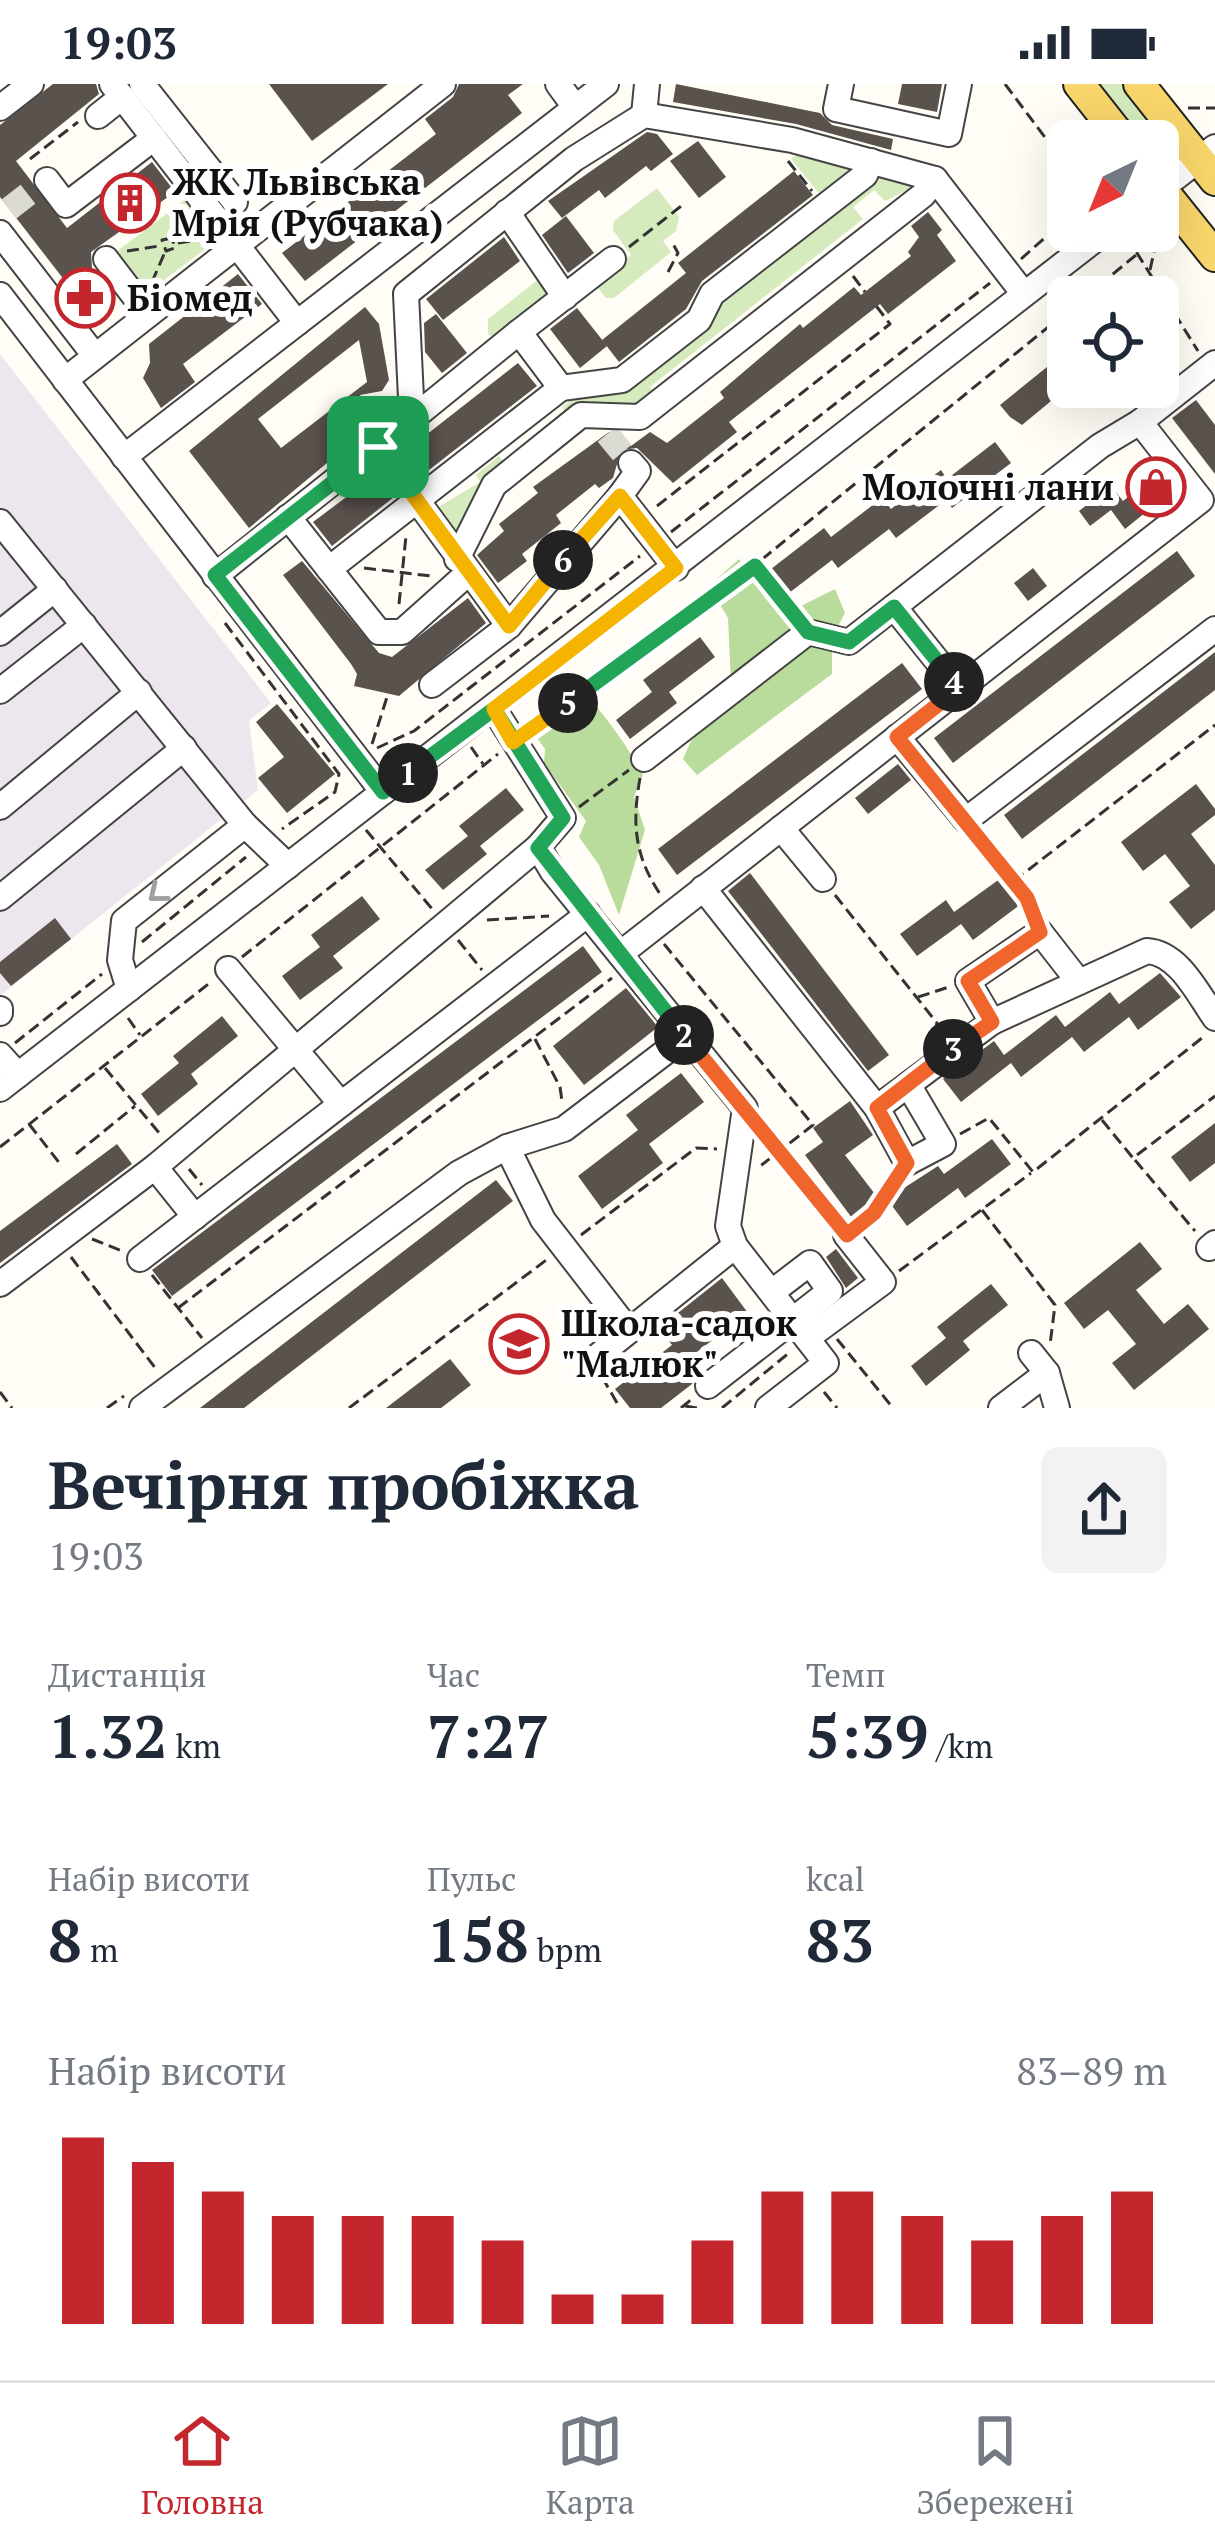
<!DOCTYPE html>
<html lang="uk">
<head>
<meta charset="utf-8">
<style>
  :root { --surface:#fff; --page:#f2f2f3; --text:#1f2937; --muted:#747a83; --line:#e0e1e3; --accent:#c4262e }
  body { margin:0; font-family:"PT Serif",serif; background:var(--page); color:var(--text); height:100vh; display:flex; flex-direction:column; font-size:45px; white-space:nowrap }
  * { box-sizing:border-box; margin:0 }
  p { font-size:39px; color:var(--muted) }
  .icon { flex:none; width:66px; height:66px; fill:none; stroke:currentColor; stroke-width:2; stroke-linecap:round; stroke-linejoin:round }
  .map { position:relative; height:1324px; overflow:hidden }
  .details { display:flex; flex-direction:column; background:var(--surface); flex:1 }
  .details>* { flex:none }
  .needle { width:78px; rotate:223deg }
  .buttons { position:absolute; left:1047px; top:36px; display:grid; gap:24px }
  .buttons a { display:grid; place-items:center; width:132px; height:132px; border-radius:18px; background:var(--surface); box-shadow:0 12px 48px #0002; font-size:60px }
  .pin { position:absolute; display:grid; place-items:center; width:102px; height:102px; color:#fff; margin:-51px; border-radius:24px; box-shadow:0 6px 18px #0006 }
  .km { position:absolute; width:60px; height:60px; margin:-30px; border-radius:50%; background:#222; color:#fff; font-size:33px; line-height:60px; text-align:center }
  .round { display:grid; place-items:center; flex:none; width:126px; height:126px; border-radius:18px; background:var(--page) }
  .headline { display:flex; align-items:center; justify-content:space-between; height:204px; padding:0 48px }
  h1 { font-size:66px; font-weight:700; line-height:90px }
  .metrics { display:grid; grid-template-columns:repeat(3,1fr); gap:18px; height:204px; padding:12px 48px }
  .metrics div { display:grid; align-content:center }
  .metrics b { font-size:60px; font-weight:700 }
  .metrics small { font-size:33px; font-weight:400 }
  .metrics p { font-size:33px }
  .chart { height:336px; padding:24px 48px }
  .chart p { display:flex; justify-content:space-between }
  .chart svg { width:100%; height:216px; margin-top:12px; stroke:var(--accent); stroke-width:6 }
  .status { display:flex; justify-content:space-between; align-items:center; height:84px; padding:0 60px; background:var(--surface); direction:ltr }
  .status svg { height:33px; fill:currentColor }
  .tab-bar { display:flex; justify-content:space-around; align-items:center; height:168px; border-top:3px solid var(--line); background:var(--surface); font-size:33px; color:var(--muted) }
  .tab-bar a { display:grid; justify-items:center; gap:6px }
  .tab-bar .active { color:var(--accent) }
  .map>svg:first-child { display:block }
  .industrial { fill:#eee6ef }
  .green { fill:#d5ebbd }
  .forest { fill:#b9dc9c }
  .building { fill:#5a524d; fill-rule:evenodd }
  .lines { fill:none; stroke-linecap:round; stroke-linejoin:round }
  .minor-tunnel { stroke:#dbdad3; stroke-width:24; stroke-dasharray:24 12; stroke-linecap:butt }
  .minor-casing { stroke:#444; stroke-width:28 }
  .major-casing { stroke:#222; stroke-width:34 }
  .path { stroke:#333; stroke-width:3; stroke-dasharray:12 6; stroke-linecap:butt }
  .minor { stroke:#fff; stroke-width:24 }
  .major { stroke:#f9d66b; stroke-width:30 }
  .oneway { stroke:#a0a0a0 }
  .split-1-casing { stroke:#fff; stroke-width:24 }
  .split-2-casing { stroke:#fff; stroke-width:24 }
  .split-3-casing { stroke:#fff; stroke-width:24 }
  .split-4-casing { stroke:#fff; stroke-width:24 }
  .split-5-casing { stroke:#fff; stroke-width:24 }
  .split-6-casing { stroke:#fff; stroke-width:24 }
  .split-7-casing { stroke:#fff; stroke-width:24 }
  .split-1 { stroke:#22a559; stroke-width:15 }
  .split-2 { stroke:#22a559; stroke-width:15 }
  .split-3 { stroke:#f0652b; stroke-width:15 }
  .split-4 { stroke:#f0652b; stroke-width:15 }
  .split-5 { stroke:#22a559; stroke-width:15 }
  .split-6 { stroke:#f5b400; stroke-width:15 }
  .split-7 { stroke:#f5b400; stroke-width:15 }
  .labels { text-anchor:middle; stroke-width:12; stroke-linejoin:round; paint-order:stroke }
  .poi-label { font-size:36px; font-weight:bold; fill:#111; stroke:#fff; text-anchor:start }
</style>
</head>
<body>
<div class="status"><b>19:03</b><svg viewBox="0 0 49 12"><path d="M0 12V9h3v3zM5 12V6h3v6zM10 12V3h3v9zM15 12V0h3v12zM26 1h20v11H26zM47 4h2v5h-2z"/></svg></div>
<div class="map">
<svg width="1215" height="1324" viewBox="0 0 1215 1324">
  <rect width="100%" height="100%" fill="#fffdf5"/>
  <polygon class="industrial" points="0,270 271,619 249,637 258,706 0,912"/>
  <g class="green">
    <polygon points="1098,0 1123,0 1149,34 1150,45 1136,48"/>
    <polygon points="802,68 853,83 852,89 823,114 791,75"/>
    <polygon points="881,92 922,99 885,117 874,106 853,123 863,135 650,303 653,308 634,322 567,330 562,323 584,306 625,303 721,214"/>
    <polygon points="657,104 679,133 676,147 663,157 671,168 614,214 606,214 594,199 631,171 613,146 614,137"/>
    <polygon points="190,112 221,153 147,209 116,168"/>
    <polygon points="540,194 552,212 497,256 488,250 488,235"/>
    <polygon points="499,372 504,378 458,456 437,424 480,398 476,391"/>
  </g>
  <g class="forest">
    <polygon points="739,475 781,532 835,505 845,529 832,554 832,590 697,691 683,675 691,657 732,621 728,534 709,502"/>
    <path d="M 581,606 C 602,626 629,664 643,691 L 634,713 L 645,746 L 619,831 L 599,781 L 579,753 L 586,737 L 544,679 L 545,665 L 531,646 Z"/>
  </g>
  <g class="building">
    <polygon points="53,0 96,0 99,10 16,77 67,144 152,78 175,108 91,168 92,184 112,210 89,228 0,113 0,41"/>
    <polygon points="269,0 388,0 312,57"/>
    <polygon points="459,0 523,0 508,11 522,29 305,197 282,169 436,50 425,35 453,13"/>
    <polygon points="676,0 820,29 832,41 893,55 891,66 796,40 673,18"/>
    <polygon points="902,0 942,0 937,28 898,20"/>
    <polygon points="647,48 657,50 673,70 651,87 646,82 605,114 599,106 562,134 548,117"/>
    <polygon points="698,57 726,93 699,114 670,77"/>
    <polygon points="794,87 813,111 702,197 686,225 619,278 602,256 686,189 678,179"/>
    <polygon points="928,128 942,146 937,151 956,177 888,230 880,220 729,338 737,348 673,399 637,364 621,366 613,394 599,404 595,400 556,431 561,439 522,470 527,477 498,499 477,471 504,447 499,440 538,409 533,403 609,348 620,349 631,362 650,348 667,359 724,314 720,308 800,240 803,244 854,203 861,211 911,172 908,168 919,153 911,142"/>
    <polygon points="566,132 594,169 568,189 542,151"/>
    <polygon points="504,153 520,177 443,236 426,215"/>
    <polygon points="238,190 262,220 183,280 195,298 161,324 143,294 150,279 149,260"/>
    <path d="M 365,223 L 379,240 L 389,296 L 382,307 L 360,311 L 375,339 L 249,444 L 189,367 ZM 359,256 L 367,298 L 281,364 L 258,335 Z"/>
    <polygon points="577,224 607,262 580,284 550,245"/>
    <polygon points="436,230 467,269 442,289 425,268 424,239"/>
    <polygon points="1068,266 1068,303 1022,341 1010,333 1000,321"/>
    <polygon points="518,279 537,302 420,393 403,369"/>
    <polygon points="1196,316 1215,341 1215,390 1172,334"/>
    <polygon points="995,358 1011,379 952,424 946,416 896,454 889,445 838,484 832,476 789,509 771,485 824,444 831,453 882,414 891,425 941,386 947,395"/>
    <polygon points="377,390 394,413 332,462 313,438"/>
    <polygon points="1111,402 1123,417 1137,406 1151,424 1125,445 1111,426 1090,442 1079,427"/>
    <polygon points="1177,467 1195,492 953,679 934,654"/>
    <polygon points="302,477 379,569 392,573 468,514 486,539 399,612 354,602 357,590 351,580 283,491"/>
    <polygon points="1033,484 1047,502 1028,517 1014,499"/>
    <polygon points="700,553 715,573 669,608 677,619 630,655 616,636 652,608 643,596"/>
    <polygon points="1215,568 1215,606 1022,755 1004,731"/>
    <polygon points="902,579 922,605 677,791 658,765"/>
    <polygon points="277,620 335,690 287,729 258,694 284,673 256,638"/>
    <polygon points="898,680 911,696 868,730 855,714"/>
    <polygon points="1196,700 1215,725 1215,731 1191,750 1215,781 1215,826 1191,845 1169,818 1190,802 1165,770 1143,787 1121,758"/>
    <polygon points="506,704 524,726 480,762 487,770 443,806 425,786 468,752 459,742"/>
    <polygon points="750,789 889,971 868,987 728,807"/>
    <polygon points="1001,794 1021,820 973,856 961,840 917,872 900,850 946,816 954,828"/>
    <polygon points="362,812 380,835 333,872 343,884 300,916 282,892 320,863 311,851"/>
    <polygon points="55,834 71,855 11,902 0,889 0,878"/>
    <polygon points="583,862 602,888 172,1212 152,1186"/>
    <polygon points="1160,889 1181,913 1138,946 1129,933 1084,968 1072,953 1021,993 1011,979 961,1018 943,995 994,957 1004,971 1056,931 1065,943 1110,908 1119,920"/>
    <polygon points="626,904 658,943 584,1001 553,962"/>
    <polygon points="222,932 238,952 191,990 198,1000 158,1032 141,1010 179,979 173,972"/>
    <polygon points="681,989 704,1018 649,1060 663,1079 602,1125 578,1092 638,1046 626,1031"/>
    <polygon points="850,1017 873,1051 845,1071 881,1118 855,1138 805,1071 823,1058 813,1044"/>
    <polygon points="1215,1039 1215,1079 1190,1098 1171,1073"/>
    <polygon points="992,1055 1011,1080 965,1114 958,1104 907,1142 887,1115 938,1082 944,1090"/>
    <polygon points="117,1060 132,1080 0,1179 0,1147"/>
    <polygon points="496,1096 513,1117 244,1324 200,1324"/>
    <polygon points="1140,1158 1162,1185 1136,1206 1164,1240 1188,1220 1209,1245 1134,1306 1112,1279 1136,1260 1108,1226 1084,1245 1064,1219"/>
    <polygon points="836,1165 858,1194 846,1204 826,1173"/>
    <polygon points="722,1194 748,1229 685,1277 696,1292 692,1300 661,1324 630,1324 615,1305 672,1261 659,1244"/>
    <polygon points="991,1200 1008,1221 963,1257 970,1266 926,1302 911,1282 946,1254 937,1243"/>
    <polygon points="450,1275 471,1301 441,1324 386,1324"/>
  </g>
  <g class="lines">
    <g class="minor-tunnel">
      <polyline points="9,125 36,104"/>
      <polyline points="607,350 631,379"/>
    </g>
    <g class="minor-casing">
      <g id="minor">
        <polyline points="112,0 297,239"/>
        <polyline points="142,0 235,118"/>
        <polyline points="558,0 575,23"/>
        <polyline points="841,0 836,25 949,50 959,0"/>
        <polyline points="0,24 31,0"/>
        <polyline points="644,31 647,0"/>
        <polyline points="98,32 122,13"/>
        <polyline points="47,96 66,121 154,54"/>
        <polyline points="1158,107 1215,63"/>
        <polyline points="507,128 565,213"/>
        <polyline points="0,149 95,272"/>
        <polyline points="106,175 148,230"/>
        <polyline points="0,211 383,708"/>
        <polyline points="519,248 613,175"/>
        <polyline points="65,296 443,0"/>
        <polyline points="561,304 622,296 699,236 712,210 865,91 871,77"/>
        <polyline points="378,363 509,542 432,601"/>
        <polyline points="124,373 606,0"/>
        <polyline points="620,412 638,387 631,379"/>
        <polyline points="288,433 329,485 561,304 519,248 412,335"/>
        <polyline points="0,438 245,741 288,782"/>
        <polyline points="457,475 494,401 581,331 640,333 923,111 935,95"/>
        <polyline points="329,485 379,548 402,548 467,490"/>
        <polyline points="215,492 412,335 406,210 574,75 644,31 792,56 935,95 1024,210"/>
        <polyline points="894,523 959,604"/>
        <polyline points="509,542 620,412 676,484"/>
        <polyline points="0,549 55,505"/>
        <polyline points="0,607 84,541"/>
        <polyline points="494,625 563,734 538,763 553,788 745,1024 728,1142 735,1162 826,1279 768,1324"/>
        <polyline points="897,653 966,736 1215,545"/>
        <polyline points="644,675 808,548 849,558 1100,362 1140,338"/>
        <polyline points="0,723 139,608"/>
        <polyline points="781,744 823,795"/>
        <polyline points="703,804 877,1024 907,1079 943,1060 909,1002"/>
        <polyline points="0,814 184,664"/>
        <polyline points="620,870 1201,416 1140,338 1215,279"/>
        <polyline points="228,885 341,1020"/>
        <polyline points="129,905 120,876 124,837 245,741"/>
        <polyline points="0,925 0,929"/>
        <polyline points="992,938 968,897 1040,848 1079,898"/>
        <polyline points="0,971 18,991"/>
        <polyline points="0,1005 1106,147"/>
        <path d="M 877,1024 L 992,938 L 1147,867 C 1179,869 1198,910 1215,934"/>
        <polyline points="507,1063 543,1136 629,1247"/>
        <polyline points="155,1083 195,1133"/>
        <polyline points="1209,1164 1215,1159"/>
        <polyline points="140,1175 588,830"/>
        <polyline points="0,1200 155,1083 538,763"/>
        <polyline points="807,1254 883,1198 846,1151"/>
        <polyline points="1031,1269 1047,1289 1057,1324"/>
        <polyline points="594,1275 735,1162"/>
        <polyline points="708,1302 830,1207 810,1179 772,1208"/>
        <polyline points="142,1324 459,1089 507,1063 564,1045 685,953"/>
        <polyline points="1001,1324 1047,1289"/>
      </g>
    </g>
    <g class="major-casing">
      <g id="major">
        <polyline points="1079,0 1124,57"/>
        <polyline points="1139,0 1215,96"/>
        <polyline points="1158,101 1215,172"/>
      </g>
    </g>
    <g class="path">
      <polyline points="1005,0 1068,84"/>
      <polyline points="1188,24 1215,24"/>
      <polyline points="30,75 78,38"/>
      <polyline points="788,77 812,107"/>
      <polyline points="1127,153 1198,267"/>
      <polyline points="172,154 162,156 166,167 175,164 172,154 184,126"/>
      <polyline points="178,159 204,155"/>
      <polyline points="629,163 685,119"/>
      <polyline points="127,167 159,162"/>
      <polyline points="1021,175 1068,133"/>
      <polyline points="1150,186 1156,159 1165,152"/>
      <polyline points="668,188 678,169 673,160"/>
      <polyline points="853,192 865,208"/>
      <polyline points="152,198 165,168"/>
      <polyline points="1085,213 1136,171"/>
      <polyline points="657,422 890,240 874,219"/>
      <polyline points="671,448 990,199"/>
      <polyline points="364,484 431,492"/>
      <polyline points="757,484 796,533"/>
      <polyline points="399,520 406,452"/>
      <polyline points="225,539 339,690 335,708 282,745"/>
      <polyline points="530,646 755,481 1068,227"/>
      <polyline points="372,660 388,610"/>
      <polyline points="471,663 483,680"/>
      <polyline points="377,664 414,647 640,472"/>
      <path d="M 640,694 C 632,739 634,771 660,810"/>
      <polyline points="579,723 629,686"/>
      <polyline points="366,746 433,826"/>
      <polyline points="978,752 1032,826"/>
      <polyline points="1014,797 1215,641"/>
      <polyline points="835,811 937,939 933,957"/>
      <polyline points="487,836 549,832"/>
      <polyline points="458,856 482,886"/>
      <polyline points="142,858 246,773"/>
      <polyline points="664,860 813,1041 759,1083"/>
      <polyline points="242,873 498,670"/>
      <polyline points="918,913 949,903"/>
      <polyline points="128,934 140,951"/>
      <polyline points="535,955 560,1003 562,1017"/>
      <polyline points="15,959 102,890"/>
      <polyline points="105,984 160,1050"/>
      <polyline points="1102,1036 1133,1074 1215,1012"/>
      <polyline points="29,1040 61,1081"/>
      <polyline points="762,1045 834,1136"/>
      <polyline points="960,1050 989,1034 1033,1088 1202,954"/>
      <polyline points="0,1063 211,898"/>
      <polyline points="76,1070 135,1022"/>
      <polyline points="1135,1076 1195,1147"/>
      <polyline points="189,1085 202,1101"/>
      <polyline points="982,1126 1055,1221 1050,1261"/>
      <polyline points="861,1140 896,1096"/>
      <polyline points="581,1151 696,1064 717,1065"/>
      <polyline points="92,1155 122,1167"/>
      <polyline points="71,1173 156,1285"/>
      <polyline points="899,1187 1031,1089"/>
      <polyline points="152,1191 202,1254"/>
      <polyline points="178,1224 612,894"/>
      <polyline points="837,1255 893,1324"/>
      <polyline points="602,1293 620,1324"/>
      <polyline points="0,1308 12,1324"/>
      <polyline points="824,1308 837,1324"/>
      <polyline points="685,1322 697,1324"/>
      <polyline points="107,1324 124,1312"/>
      <polyline points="349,1324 549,1174"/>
      <polyline points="681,1324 693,1314"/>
      <polyline points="722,1324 790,1268"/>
    </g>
    <use href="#minor" class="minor"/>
    <use href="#major" class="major"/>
  </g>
  <defs><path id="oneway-chevron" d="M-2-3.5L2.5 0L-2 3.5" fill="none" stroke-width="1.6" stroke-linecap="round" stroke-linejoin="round" transform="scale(3)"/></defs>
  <use class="oneway" href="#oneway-chevron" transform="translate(157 810) rotate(141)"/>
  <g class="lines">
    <g class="split-1-casing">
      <polyline id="split-1" points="378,363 215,491 383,708 408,689"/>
    </g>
    <g class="split-2-casing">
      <polyline id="split-2" points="408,689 494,625 563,734 538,764 684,951"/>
    </g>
    <g class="split-3-casing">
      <polyline id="split-3" points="684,951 847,1151 874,1129 907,1079 877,1024 953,965"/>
    </g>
    <g class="split-4-casing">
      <polyline id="split-4" points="953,965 992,938 968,897 1040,848 1027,814 897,653 959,604 954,598"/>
    </g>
    <g class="split-5-casing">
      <polyline id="split-5" points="568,619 755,482 808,548 849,558 894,523 954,598"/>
    </g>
    <g class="split-6-casing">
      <polyline id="split-6" points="563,476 620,412 676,484 494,625 513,658 568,619"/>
    </g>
    <g class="split-7-casing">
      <polyline id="split-7" points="378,363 509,542 563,476"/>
    </g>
    <use href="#split-1" class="split-1"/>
    <use href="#split-2" class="split-2"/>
    <use href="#split-3" class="split-3"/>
    <use href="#split-4" class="split-4"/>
    <use href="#split-5" class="split-5"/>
    <use href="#split-6" class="split-6"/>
    <use href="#split-7" class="split-7"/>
  </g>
  <defs>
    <g id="building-ring" transform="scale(3)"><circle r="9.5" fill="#fff" stroke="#c4262e" stroke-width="1.5"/><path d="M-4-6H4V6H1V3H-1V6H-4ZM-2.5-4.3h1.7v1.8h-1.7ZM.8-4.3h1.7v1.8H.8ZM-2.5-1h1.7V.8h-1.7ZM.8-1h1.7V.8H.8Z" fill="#c4262e"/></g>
    <g id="pharmacy-ring" transform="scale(3)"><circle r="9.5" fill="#fff" stroke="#c4262e" stroke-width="1.5"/><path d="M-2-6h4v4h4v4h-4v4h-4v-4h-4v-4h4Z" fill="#c4262e"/></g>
    <g id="shop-ring" transform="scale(3)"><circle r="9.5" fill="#fff" stroke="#c4262e" stroke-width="1.5"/><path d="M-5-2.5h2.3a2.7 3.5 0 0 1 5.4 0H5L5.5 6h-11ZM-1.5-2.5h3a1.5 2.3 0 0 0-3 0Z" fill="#c4262e"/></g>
    <g id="school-ring" transform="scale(3)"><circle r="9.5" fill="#fff" stroke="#c4262e" stroke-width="1.5"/><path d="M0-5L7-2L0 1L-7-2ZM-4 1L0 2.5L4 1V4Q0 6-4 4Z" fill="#c4262e"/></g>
  </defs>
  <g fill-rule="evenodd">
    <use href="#building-ring" x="130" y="119"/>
    <use href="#pharmacy-ring" x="85" y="214"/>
    <use href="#shop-ring" x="1156" y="403"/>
    <use href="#school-ring" x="519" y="1260"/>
  </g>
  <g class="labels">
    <g class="poi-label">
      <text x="172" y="111">ЖК Львівська<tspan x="172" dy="41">Мрія (Рубчака)</tspan></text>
      <text x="127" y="227">Біомед</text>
      <text x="1114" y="416" text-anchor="end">Молочні лани</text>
      <text x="561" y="1252">Школа-садок<tspan x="561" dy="41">"Малюк"</tspan></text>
    </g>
  </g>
</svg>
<div class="buttons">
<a><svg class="needle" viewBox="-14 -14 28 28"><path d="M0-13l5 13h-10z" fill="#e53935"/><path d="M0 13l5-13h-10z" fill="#747a83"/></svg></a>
<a><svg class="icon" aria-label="locate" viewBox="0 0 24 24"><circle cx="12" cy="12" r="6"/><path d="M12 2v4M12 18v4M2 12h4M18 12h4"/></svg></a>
</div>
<div class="pin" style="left:378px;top:363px;background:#1e9e55"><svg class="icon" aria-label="arrive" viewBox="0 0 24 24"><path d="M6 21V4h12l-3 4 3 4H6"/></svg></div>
<b class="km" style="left:408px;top:689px">1</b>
<b class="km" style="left:684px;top:951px">2</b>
<b class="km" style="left:953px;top:965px">3</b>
<b class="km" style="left:954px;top:598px">4</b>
<b class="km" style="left:568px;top:619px">5</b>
<b class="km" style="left:563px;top:476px">6</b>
</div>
<section class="details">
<div class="headline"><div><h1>Вечірня пробіжка</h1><p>19:03</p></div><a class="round"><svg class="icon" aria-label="share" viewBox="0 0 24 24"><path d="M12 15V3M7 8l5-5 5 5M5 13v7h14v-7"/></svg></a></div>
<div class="metrics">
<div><p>Дистанція</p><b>1.32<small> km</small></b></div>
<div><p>Час</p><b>7:27</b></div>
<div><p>Темп</p><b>5:39<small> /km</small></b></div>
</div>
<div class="metrics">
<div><p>Набір висоти</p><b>8<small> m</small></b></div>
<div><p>Пульс</p><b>158<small> bpm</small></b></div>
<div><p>kcal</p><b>83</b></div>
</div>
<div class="chart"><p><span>Набір висоти</span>83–89 m</p>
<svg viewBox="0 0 160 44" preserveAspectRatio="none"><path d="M5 44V6M15 44V11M25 44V17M35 44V22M45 44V22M55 44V22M65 44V27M75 44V38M85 44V38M95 44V27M105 44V17M115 44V17M125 44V22M135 44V27M145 44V22M155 44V17"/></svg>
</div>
</section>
<nav class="tab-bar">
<a class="active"><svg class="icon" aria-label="home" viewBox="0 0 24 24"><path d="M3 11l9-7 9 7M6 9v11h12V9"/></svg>Головна</a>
<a><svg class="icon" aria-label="map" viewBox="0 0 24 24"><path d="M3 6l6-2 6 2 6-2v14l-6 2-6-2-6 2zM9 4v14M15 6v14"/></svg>Карта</a>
<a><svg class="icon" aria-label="saved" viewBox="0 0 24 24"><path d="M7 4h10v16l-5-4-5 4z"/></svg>Збережені</a>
</nav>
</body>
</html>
